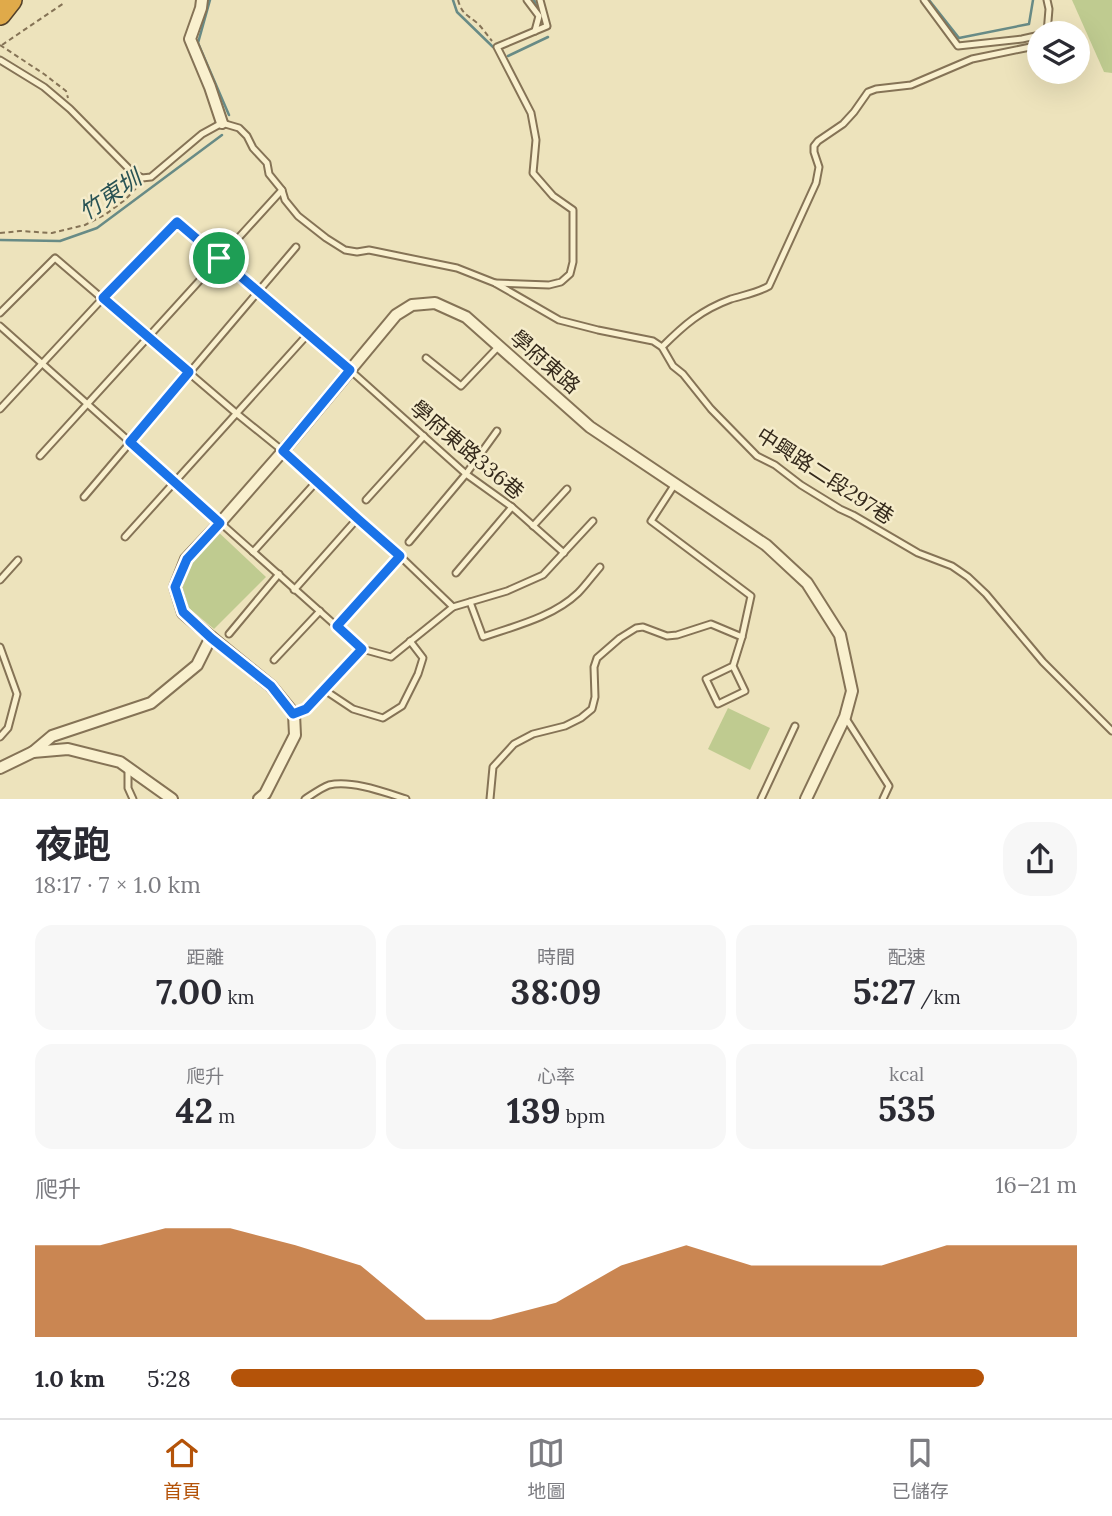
<!DOCTYPE html>
<html lang="zh-TW">
<head>
<meta charset="utf-8">
<style>
  :root { --surface:#fff; --page:#f7f7f7; --text:#2b2b33; --muted:#7c7c81; --line:#e1e1e2; --accent:#b45309 }
  body { margin:0; font-family:Lora,"Noto Sans TC",serif; background:var(--page); color:var(--text); height:100vh; display:flex; flex-direction:column; font-size:26px; white-space:nowrap }
  * { box-sizing:border-box; margin:0 }
  p { font-size:23px; color:var(--muted) }
  .icon { flex:none; width:38px; height:38px; fill:none; stroke:currentColor; stroke-width:2; stroke-linecap:round; stroke-linejoin:round }
  .map { position:relative; height:799px; overflow:hidden }
  .panel { display:flex; flex-direction:column; background:var(--surface); flex:1 }
  .panel>* { flex:none }
  .tools { position:absolute; left:1027px; top:21px; display:grid; gap:14px }
  .tools a { display:grid; place-items:center; width:63px; height:63px; border-radius:50%; background:var(--surface); box-shadow:0 7px 28px #0002; font-size:35px }
  .pin { position:absolute; display:grid; place-items:center; width:60px; height:60px; color:#fff; margin:-30px; border:4px solid #fff; border-radius:50%; box-shadow:0 2px 7px #0007 }
  .round { display:grid; place-items:center; flex:none; width:74px; height:74px; border-radius:28px; background:var(--page) }
  .summary { display:flex; align-items:center; justify-content:space-between; height:119px; padding:0 35px }
  h1 { font-size:38px; font-weight:700; line-height:52px }
  .metrics { display:grid; grid-template-columns:repeat(3,1fr); gap:10px; height:119px; padding:7px 35px }
  .metrics div { display:grid; align-content:center; border-radius:18px; background:var(--page); text-align:center }
  .metrics b { font-size:35px; font-weight:700 }
  .metrics small { font-size:19px; font-weight:400 }
  .metrics p { font-size:19px }
  .chart { height:196px; padding:14px 35px }
  .chart p { display:flex; justify-content:space-between }
  .chart svg { width:100%; height:126px; margin-top:7px; fill:var(--accent); opacity:.7 }
  ul { padding:0 35px; list-style:none; font-size:23px }
  li { display:grid; grid-template-columns:112px 84px 1fr; align-items:center; height:52px }
  li i { height:18px; border-radius:9px; background:var(--accent) }
  .dock { display:flex; justify-content:space-around; align-items:center; height:98px; border-top:2px solid var(--line); background:var(--surface); font-size:19px; color:var(--muted) }
  .dock a { display:grid; justify-items:center; gap:4px }
  .dock .on { color:var(--accent) }
  .map>svg:first-child { display:block }
  .green { fill:#bfcb90 }
  .lines { fill:none; stroke-linecap:round; stroke-linejoin:round }
  .stream { stroke:#688b86; stroke-width:2.5 }
  .service-casing { stroke:#857356; stroke-width:9 }
  .minor-casing { stroke:#857356; stroke-width:14 }
  .motorway-casing { stroke:#52402a; stroke-width:24 }
  .path { stroke:#857356; stroke-width:2; stroke-dasharray:5 3.5; stroke-linecap:butt }
  .service { stroke:#f9f0ce; stroke-width:5 }
  .minor { stroke:#f9f0ce; stroke-width:10 }
  .motorway { stroke:#e0aa4a; stroke-width:21 }
  .route-casing { stroke:#fff; stroke-width:14 }
  .route { stroke:#1a73e8; stroke-width:9 }
  .labels { text-anchor:middle; stroke-width:5; stroke-linejoin:round; paint-order:stroke }
  .street-label { font-size:21px; fill:#34291b; stroke:#f5eccb }
  .water-label { font-size:23px; font-style:italic; fill:#295354; stroke:#f5eccb }
</style>
</head>
<body>
<div class="map">
<svg width="1112" height="799" viewBox="0 0 1112 799">
  <rect width="100%" height="100%" fill="#ede3bc"/>
  <g class="green">
    <polygon points="1072,0 1112,0 1112,73 1104,72"/>
    <polygon points="214,528 266,577 214,629 179,600 179,567"/>
    <polygon points="728,708 770,728 750,770 708,749"/>
  </g>
  <g class="lines">
    <g class="stream">
      <polyline points="210,0 198,43 229,115"/>
      <polyline points="453,0 457,12 493,47"/>
      <polyline points="534,0 542,20"/>
      <polyline points="929,0 959,38 1029,24 1033,0"/>
      <polyline points="508,56 548,37"/>
      <polyline points="0,240 60,241 97,228 222,135"/>
    </g>
    <g class="service-casing">
      <g id="service">
        <polyline points="527,0 539,16 535,31"/>
        <polyline points="924,0 958,46 1022,39 1040,35"/>
        <polyline points="1047,0 1049,9 1047,33"/>
        <polyline points="0,60 44,87 70,109 133,173 142,178 151,177 202,134 222,123 239,128 247,136 253,148 267,163 269,174 282,190 285,200 298,216 326,238 345,250 357,252 369,250 457,268 495,283 559,320 598,330 653,341 662,347 673,366 683,374 711,409 757,456 775,465 801,485 840,509 853,515 918,553 952,566 968,577 986,594 1043,662 1112,731"/>
        <polyline points="495,283 549,285 561,282 570,274 573,262 573,210 553,196 533,173 536,140 531,113 497,47 547,26 540,0"/>
        <polyline points="0,313 55,258 236,413 283,451 357,519 400,556 453,607"/>
        <polyline points="0,326 362,649 391,657 453,607 507,591 543,575 593,521"/>
        <path d="M 662,347 C 684,325 701,310 731,299 C 744,295 757,293 769,286 L 816,183 L 819,167 L 814,152 L 814,146 L 818,141 L 843,124 L 854,112 L 868,92 L 876,89 L 911,85 L 972,59 L 1040,45"/>
        <polyline points="426,358 461,386 499,346"/>
        <polyline points="0,409 103,298 177,222 350,370 466,474 512,507 564,553"/>
        <polyline points="40,456 282,190"/>
        <polyline points="84,497 296,247"/>
        <polyline points="366,500 424,436"/>
        <polyline points="533,526 567,489"/>
        <polyline points="125,537 308,334"/>
        <polyline points="409,542 466,474 497,431"/>
        <polyline points="253,552 317,481"/>
        <polyline points="456,573 512,507"/>
        <polyline points="0,580 18,560"/>
        <polyline points="294,590 357,519"/>
        <path d="M 470,602 L 483,637 C 515,626 553,617 578,593 C 586,585 593,575 600,567"/>
        <polyline points="337,626 400,556"/>
        <polyline points="229,634 279,574"/>
        <polyline points="0,647 17,694 8,728 0,737"/>
        <polyline points="274,660 320,611"/>
        <polyline points="733,666 745,691 718,704 706,679 733,666 742,637"/>
        <polyline points="323,689 353,709 383,718 402,706 418,674 423,658 410,641"/>
        <polyline points="294,714 306,709 362,649"/>
        <polyline points="845,717 889,786 883,799"/>
        <polyline points="128,768 128,788 133,799"/>
        <path d="M 305,799 C 313,794 321,788 329,785 C 352,780 384,792 406,799"/>
        <polyline points="490,799 493,767 514,744 533,734 565,726 581,718 592,709 595,697 594,667 597,658 620,638 636,628 643,627 667,636 677,635 711,624 742,637 751,596 651,521 675,484"/>
        <polyline points="761,799 795,726"/>
      </g>
    </g>
    <g class="minor-casing">
      <g id="minor">
        <polyline points="202,0 201,8 190,39 210,87 222,123"/>
        <polyline points="211,637 183,613 175,587 186,559 220,523 283,451 396,315 412,305 435,303 466,317 590,427 766,545 807,583 840,635 852,691 845,717 806,799"/>
        <polyline points="33,752 68,749 120,762 172,799"/>
        <polyline points="0,768 33,752 52,736 151,703 197,665 211,637 271,686 294,714 295,735 265,794 259,799"/>
      </g>
    </g>
    <g class="motorway-casing">
      <polyline id="motorway" points="0,14 11,0"/>
    </g>
    <g class="path">
      <path d="M 458,0 C 462,14 466,14 476,22 C 482,27 487,35 492,41"/>
      <polyline points="0,45 44,74 66,91 68,98"/>
      <polyline points="2,45 64,3"/>
      <polyline points="0,233 20,231 52,233 85,225 106,214 125,200 138,186"/>
    </g>
    <use href="#service" class="service"/>
    <use href="#minor" class="minor"/>
    <use href="#motorway" class="motorway"/>
  </g>
  <g class="lines">
    <g class="route-casing">
      <polygon id="route" points="177,222 350,370 283,451 358,519 400,556 337,626 362,649 306,709 293,714 271,686 211,638 183,612 175,587 187,559 220,523 130,442 189,372 103,298"/>
    </g>
    <use href="#route" class="route"/>
  </g>
  <g class="labels">
    <g class="street-label">
      <text transform="translate(545 362) rotate(41)" y="7">學府東路</text>
      <text transform="translate(467 450) rotate(40)" y="7">學府東路336巷</text>
      <text transform="translate(825 476) rotate(33)" y="7">中興路二段297巷</text>
    </g>
    <g class="water-label">
      <text transform="translate(110 195) rotate(-34)" y="8">竹東圳</text>
    </g>
  </g>
</svg>
<div class="tools">
<a><svg class="icon" aria-label="layers" viewBox="0 0 24 24"><path d="M12 4l9 5-9 5-9-5zM3 14l9 5 9-5"/></svg></a>
</div>
<div class="pin" style="left:219px;top:258px;background:#1e9e55"><svg class="icon" aria-label="arrive" viewBox="0 0 24 24"><path d="M6 21V4h12l-3 4 3 4H6"/></svg></div>
</div>
<section class="panel">
<div class="summary"><div><h1>夜跑</h1><p>18:17 · 7 × 1.0 km</p></div><a class="round"><svg class="icon" aria-label="share" viewBox="0 0 24 24"><path d="M12 15V3M7 8l5-5 5 5M5 13v7h14v-7"/></svg></a></div>
<div class="metrics">
<div><p>距離</p><b>7.00<small> km</small></b></div>
<div><p>時間</p><b>38:09</b></div>
<div><p>配速</p><b>5:27<small> /km</small></b></div>
</div>
<div class="metrics">
<div><p>爬升</p><b>42<small> m</small></b></div>
<div><p>心率</p><b>139<small> bpm</small></b></div>
<div><p>kcal</p><b>535</b></div>
</div>
<div class="chart"><p><span>爬升</span>16–21 m</p>
<svg viewBox="0 0 160 44" preserveAspectRatio="none"><path d="M0 44V12L10 12L20 6L30 6L40 12L50 19L60 38L70 38L80 32L90 19L100 12L110 19L120 19L130 19L140 12L150 12L160 12V44z"/></svg>
</div>
<ul>
<li><b>1.0 km</b>5:28<i style="width:89%"></i></li>
</ul>
</section>
<nav class="dock">
<a class="on"><svg class="icon" aria-label="home" viewBox="0 0 24 24"><path d="M3 11l9-7 9 7M6 9v11h12V9"/></svg>首頁</a>
<a><svg class="icon" aria-label="map" viewBox="0 0 24 24"><path d="M3 6l6-2 6 2 6-2v14l-6 2-6-2-6 2zM9 4v14M15 6v14"/></svg>地圖</a>
<a><svg class="icon" aria-label="saved" viewBox="0 0 24 24"><path d="M7 4h10v16l-5-4-5 4z"/></svg>已儲存</a>
</nav>
</body>
</html>
